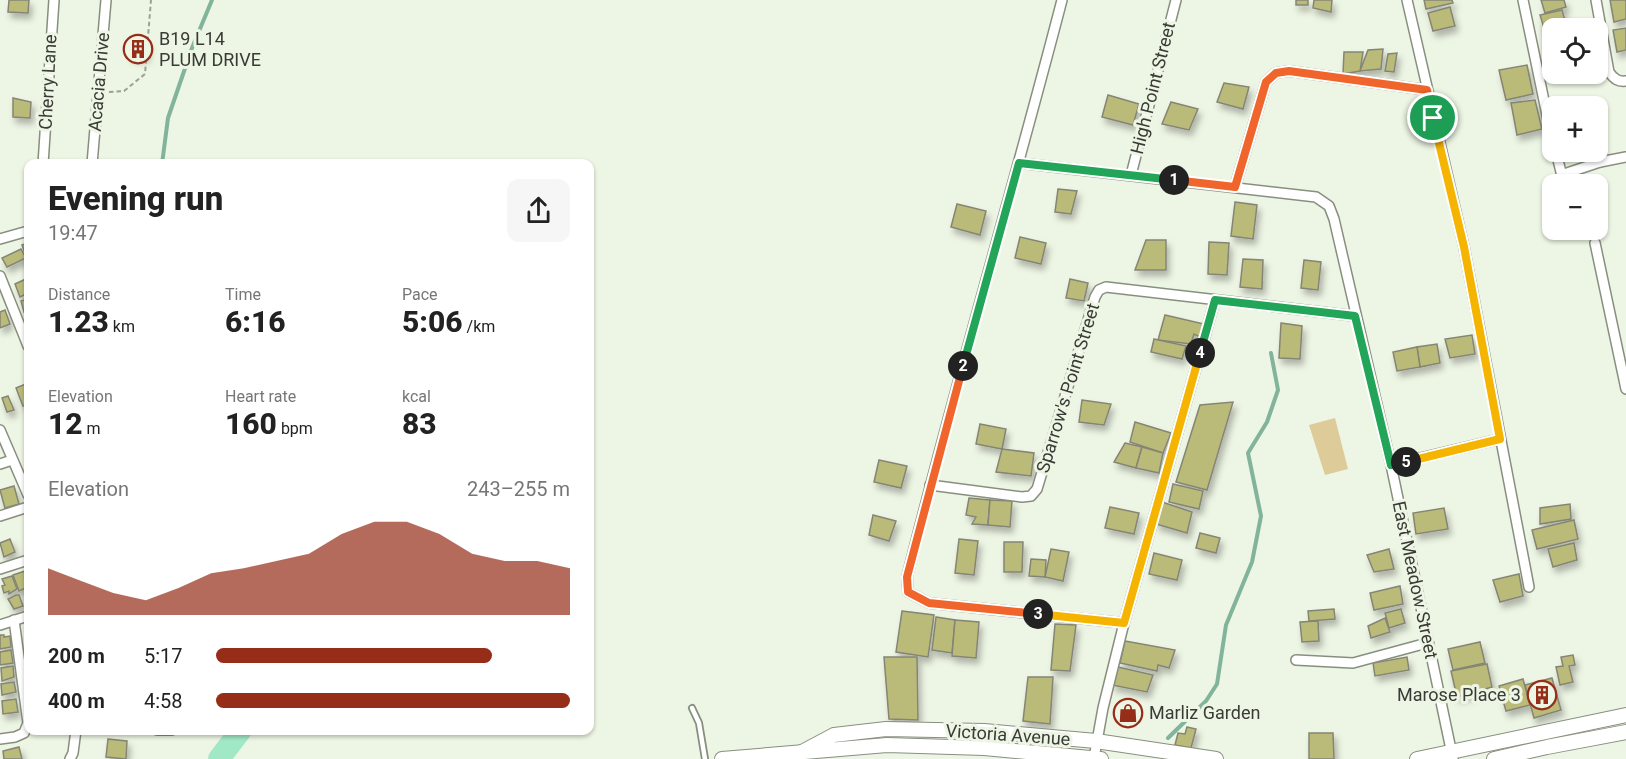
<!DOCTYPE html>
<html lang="en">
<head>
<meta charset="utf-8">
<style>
  :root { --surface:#fff; --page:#f6f6f6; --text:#222; --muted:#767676; --accent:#962d18 }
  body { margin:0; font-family:Roboto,sans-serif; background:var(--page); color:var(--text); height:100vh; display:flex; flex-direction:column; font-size:22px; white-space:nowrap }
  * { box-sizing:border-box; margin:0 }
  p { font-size:20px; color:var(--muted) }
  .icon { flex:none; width:33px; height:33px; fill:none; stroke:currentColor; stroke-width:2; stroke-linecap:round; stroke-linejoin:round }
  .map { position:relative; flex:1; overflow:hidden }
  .drawer { position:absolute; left:24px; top:159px; width:570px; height:576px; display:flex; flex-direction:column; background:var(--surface); border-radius:12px; box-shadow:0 2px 4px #0004 }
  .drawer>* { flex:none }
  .fabs { position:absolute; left:1542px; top:18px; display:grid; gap:12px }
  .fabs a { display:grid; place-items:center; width:66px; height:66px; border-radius:12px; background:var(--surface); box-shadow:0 2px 4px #0004; font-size:30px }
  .pin { position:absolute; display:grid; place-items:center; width:51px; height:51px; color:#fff; margin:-26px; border:3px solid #fff; border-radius:50%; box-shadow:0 2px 6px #0007 }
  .km { position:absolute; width:30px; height:30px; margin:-15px; border-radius:50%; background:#222; color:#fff; font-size:16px; line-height:30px; text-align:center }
  .round { display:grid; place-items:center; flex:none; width:63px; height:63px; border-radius:12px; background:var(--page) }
  .summary { display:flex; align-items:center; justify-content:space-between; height:102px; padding:0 24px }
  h1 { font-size:33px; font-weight:800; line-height:45px }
  .metrics { display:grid; grid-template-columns:repeat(3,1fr); gap:9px; height:102px; padding:6px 24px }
  .metrics div { display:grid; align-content:center }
  .metrics b { font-size:30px; font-weight:800 }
  .metrics small { font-size:16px; font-weight:400 }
  .metrics p { font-size:16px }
  .chart { height:168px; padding:12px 24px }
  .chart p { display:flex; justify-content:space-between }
  .chart svg { width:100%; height:108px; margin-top:6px; fill:var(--accent); opacity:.7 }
  ul { padding:0 24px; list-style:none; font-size:20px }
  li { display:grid; grid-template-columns:96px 72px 1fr; align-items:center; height:45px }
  li i { height:15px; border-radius:8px; background:var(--accent) }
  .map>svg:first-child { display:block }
  .green { fill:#decb9a }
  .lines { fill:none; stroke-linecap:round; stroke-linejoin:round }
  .stream { stroke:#81b49b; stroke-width:4 }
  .river { stroke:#a0e8c6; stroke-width:22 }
  .building { fill:#bbbb79; stroke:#858575; stroke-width:1.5; filter:url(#shadow) }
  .lane-casing { stroke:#888f7f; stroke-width:8 }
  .street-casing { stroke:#888f7f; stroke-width:12 }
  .secondary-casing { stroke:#888f7f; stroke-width:16 }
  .path { stroke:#9ca195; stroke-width:2; stroke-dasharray:4.5 3; stroke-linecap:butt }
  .lane { stroke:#fff; stroke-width:4.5 }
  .street { stroke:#fff; stroke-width:9 }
  .secondary { stroke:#fff; stroke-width:14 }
  .split-1-casing { stroke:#fff; stroke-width:12 }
  .split-2-casing { stroke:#fff; stroke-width:12 }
  .split-3-casing { stroke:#fff; stroke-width:12 }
  .split-4-casing { stroke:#fff; stroke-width:12 }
  .split-5-casing { stroke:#fff; stroke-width:12 }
  .split-6-casing { stroke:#fff; stroke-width:12 }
  .split-1 { stroke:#f0652b; stroke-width:8 }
  .split-2 { stroke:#22a559; stroke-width:8 }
  .split-3 { stroke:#f0652b; stroke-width:8 }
  .split-4 { stroke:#f5b400; stroke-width:8 }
  .split-5 { stroke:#22a559; stroke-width:8 }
  .split-6 { stroke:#f5b400; stroke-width:8 }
  .labels { text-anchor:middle; stroke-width:6; stroke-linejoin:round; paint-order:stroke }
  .poi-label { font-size:18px; fill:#393c36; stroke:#edf5e4; text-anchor:start }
  .street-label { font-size:18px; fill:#393c36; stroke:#edf5e4 }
</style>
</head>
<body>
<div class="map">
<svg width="1626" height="759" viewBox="0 0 1626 759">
  <defs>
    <filter id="shadow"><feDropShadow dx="3" dy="5.5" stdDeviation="3" flood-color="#0004"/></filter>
  </defs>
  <rect width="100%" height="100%" fill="#edf5e4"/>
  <polygon class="green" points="1335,418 1348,469 1325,475 1309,425"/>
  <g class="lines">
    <g class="stream">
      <polyline points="162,164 168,118 192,48 212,0"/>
      <polyline points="1168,738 1206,701 1217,684 1226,625 1252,562 1261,516 1248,453 1267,422 1278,390 1271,353"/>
    </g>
    <polyline class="river" points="219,759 241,730"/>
  </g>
  <g class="building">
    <polygon points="9,0 29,0 28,13 8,12"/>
    <rect x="1296" y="0" width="12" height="5"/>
    <polygon points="1314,0 1332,0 1331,12 1313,8"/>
    <polygon points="1424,0 1452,0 1453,3 1426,9"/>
    <polygon points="1541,0 1564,0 1566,7 1545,13"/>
    <polygon points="1610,0 1626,0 1626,19 1614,22"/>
    <polygon points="1450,7 1455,26 1433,31 1428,13"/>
    <polygon points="1562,10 1567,28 1552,28 1552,37 1547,38 1540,15"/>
    <polygon points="1626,28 1626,50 1617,52 1613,30"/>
    <polygon points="132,40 147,41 146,56 130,56"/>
    <polygon points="1383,49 1381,69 1360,71 1368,50"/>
    <polygon points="1344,52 1363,52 1360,71 1343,74"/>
    <polygon points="1397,53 1394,72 1385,71 1388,54"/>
    <polygon points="1527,65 1533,94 1506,100 1499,70"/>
    <polygon points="1224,83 1249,87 1243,109 1217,102"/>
    <polygon points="1108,95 1139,104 1133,125 1102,117"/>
    <polygon points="13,98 31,102 30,118 13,117"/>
    <polygon points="1535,100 1542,129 1517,135 1511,103"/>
    <polygon points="1171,102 1198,109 1189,130 1162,124"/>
    <polygon points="1058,189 1077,191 1071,214 1055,212"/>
    <polygon points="1235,202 1257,205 1253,239 1231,236"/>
    <polygon points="957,204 986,211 980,235 951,227"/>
    <polygon points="1020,237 1046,243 1041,264 1015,258"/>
    <polygon points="1146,240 1166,240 1166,270 1135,270"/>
    <polygon points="1209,242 1229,243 1227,275 1208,274"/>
    <polygon points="28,243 28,259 27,259 22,245"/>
    <polygon points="21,249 26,258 7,267 2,258"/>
    <polygon points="1243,259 1263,260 1262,289 1240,287"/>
    <polygon points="1304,260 1321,262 1318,290 1301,288"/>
    <polygon points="28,278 28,293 20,297 15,284"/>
    <polygon points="1070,279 1088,283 1084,301 1066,298"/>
    <polygon points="28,299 28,310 24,312 21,301"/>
    <polygon points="5,310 10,324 0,328 0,312"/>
    <polygon points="1165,315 1204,324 1202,338 1194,334 1191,344 1158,340"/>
    <polygon points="1281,323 1302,326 1300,359 1279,358"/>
    <polygon points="1472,335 1475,354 1450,358 1445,339"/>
    <polygon points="1154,339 1186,346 1182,359 1151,352"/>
    <polygon points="1437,344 1440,363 1420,367 1417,347"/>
    <polygon points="1417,347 1420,367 1397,371 1393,352"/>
    <polygon points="28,383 28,404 23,406 16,388"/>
    <polygon points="8,396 14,410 7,412 2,398"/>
    <polygon points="1082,400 1111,404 1104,425 1079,422"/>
    <polygon points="1233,402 1207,490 1176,482 1200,405"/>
    <polygon points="1135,422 1171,433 1163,453 1130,442"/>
    <polygon points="980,424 1006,429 1002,449 976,444"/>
    <polygon points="1125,443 1142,447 1136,468 1114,462"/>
    <polygon points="1142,447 1163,453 1159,473 1136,468"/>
    <polygon points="1002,449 1034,453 1031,476 996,472"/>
    <polygon points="879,460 907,466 901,488 874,482"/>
    <polygon points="1173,484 1203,491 1199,509 1169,502"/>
    <polygon points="14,486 19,504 5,508 0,490"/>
    <polygon points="969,498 990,500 988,525 972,524 976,517 966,515"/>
    <polygon points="990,500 1012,501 1010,527 988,525"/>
    <polygon points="1162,502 1192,512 1187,533 1156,524"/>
    <polygon points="1570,504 1571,519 1540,524 1540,508"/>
    <polygon points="1110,507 1139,513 1134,534 1105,528"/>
    <polygon points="1444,508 1448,529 1416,534 1413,513"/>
    <polygon points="873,515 896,521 889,541 869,535"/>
    <polygon points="1574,520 1578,539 1537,549 1532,530"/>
    <polygon points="1200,533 1220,538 1216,553 1196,548"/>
    <polygon points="10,539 15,552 4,557 0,543"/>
    <polygon points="959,539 978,541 974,575 955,573"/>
    <polygon points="1004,542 1023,542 1022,572 1004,572"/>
    <polygon points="1574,543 1577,560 1553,567 1548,549"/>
    <polygon points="1051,549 1069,552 1063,581 1045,577"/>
    <polygon points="1389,549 1394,569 1374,572 1367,555"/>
    <polygon points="1154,553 1182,560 1177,580 1149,574"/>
    <polygon points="1031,559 1046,560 1045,577 1029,576"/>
    <polygon points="25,571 28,577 28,587 19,591 13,575"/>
    <polygon points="1519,574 1523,596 1500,602 1493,580"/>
    <polygon points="12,576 17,589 9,594 9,591 4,593 2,586 5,585 2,579"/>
    <polygon points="1400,586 1403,604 1374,610 1370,593"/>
    <polygon points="16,595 19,595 23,606 14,609 8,599"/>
    <polygon points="1334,609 1335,619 1309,621 1308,611"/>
    <polygon points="1401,609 1405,623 1389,628 1385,613"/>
    <polygon points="902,611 934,615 928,657 896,652"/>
    <polygon points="936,617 955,620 952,653 932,650"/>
    <polygon points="1385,618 1390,632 1371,638 1368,626"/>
    <polygon points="955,620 979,622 976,658 952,656"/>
    <polygon points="1318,621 1319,641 1302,642 1300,622"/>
    <polygon points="1055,624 1076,625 1070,671 1051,670"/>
    <polygon points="0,635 4,635 4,637 10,636 11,647 0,649"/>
    <polygon points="25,637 28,637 28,650 28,645 25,645"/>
    <polygon points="1125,641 1175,650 1169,668 1158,665 1157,671 1120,663"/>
    <polygon points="1480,642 1485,663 1453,670 1448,649"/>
    <polygon points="11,650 13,663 0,665 0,652"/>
    <polygon points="1573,655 1575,665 1569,666 1573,682 1560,685 1556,667 1563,666 1561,657"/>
    <polygon points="884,657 917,657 918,720 889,719"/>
    <polygon points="1407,657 1409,670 1375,676 1373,663"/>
    <polygon points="1487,664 1492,687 1457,697 1451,671"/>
    <polygon points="13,666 14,677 2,681 1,668"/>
    <polygon points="1118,667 1153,675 1147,692 1112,685"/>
    <polygon points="1028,677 1053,677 1050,724 1023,721"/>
    <polygon points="1552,678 1561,710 1534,718 1525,685"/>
    <polygon points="1523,679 1530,705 1506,711 1499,686"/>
    <polygon points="14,682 16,692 2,695 1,684"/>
    <polygon points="16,699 18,712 3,714 2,701"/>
    <polygon points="1187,727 1196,729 1191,748 1175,745 1178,733 1185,734"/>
    <polygon points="1309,733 1333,733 1334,759 1309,759"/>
    <polygon points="108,739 127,741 126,759 106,757"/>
    <polygon points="19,747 22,759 4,759 3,751"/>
  </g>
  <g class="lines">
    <g class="lane-casing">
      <polyline id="lane" points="692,708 699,723 705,759"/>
    </g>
    <g class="street-casing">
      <g id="street">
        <path d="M 1062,0 C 1012,193 955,384 907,577 L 908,592 L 929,603 L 1124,623"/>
        <polyline points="1407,0 1464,247 1529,587"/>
        <polyline points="1523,0 1552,139"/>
        <path d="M 1596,0 L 1609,72 C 1614,79 1618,82 1626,81"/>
        <polyline points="1556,152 1564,184"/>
        <polyline points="1593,152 1600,162"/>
        <polyline points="1019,163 1316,197 1329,206 1334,219 1391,465 1453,759"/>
        <polyline points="43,164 54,0"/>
        <polyline points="92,164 106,0"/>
        <polyline points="1131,175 1176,0"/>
        <polyline points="1561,175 1600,162 1626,157"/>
        <polyline points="1235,187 1266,82 1276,73 1289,71 1427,90"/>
        <polyline points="0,239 28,231"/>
        <polyline points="1595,243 1626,389"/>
        <polyline points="0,276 28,346"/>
        <polyline points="0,430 28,495"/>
        <polyline points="0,464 12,460"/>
        <polyline points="1391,465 1500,439"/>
        <polyline points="930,485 1022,497 1031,496 1037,489 1095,297 1099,290 1106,287 1355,316"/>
        <polyline points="0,516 28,507"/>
        <polyline points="0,569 28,560"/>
        <polyline points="0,625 28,616"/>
        <polyline points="1296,660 1353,663 1427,643"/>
        <polyline points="157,730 172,730"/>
        <polyline points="0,739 15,737 24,733 28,723 14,620"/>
        <polyline points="1094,758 1103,708 1124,623 1215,300"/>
        <polyline points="70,759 73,753 76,730"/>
      </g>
    </g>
    <g class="secondary-casing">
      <g id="secondary">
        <polyline points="802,752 834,735 886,729 984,731 1096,741 1216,759"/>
        <polyline points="722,759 887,745 984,748 1101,759"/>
        <polyline points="1417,759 1626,715"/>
        <polyline points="1494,759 1547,747 1626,732"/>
      </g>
    </g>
    <polyline class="path" points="109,92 124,91 145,74 151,0"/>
    <use href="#lane" class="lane"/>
    <use href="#street" class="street"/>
    <use href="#secondary" class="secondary"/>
  </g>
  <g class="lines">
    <g class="split-1-casing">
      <polyline id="split-1" points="1174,180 1235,187 1266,82 1276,73 1289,71 1427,90 1433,118"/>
    </g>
    <g class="split-2-casing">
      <polyline id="split-2" points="963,366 1019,163 1174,180"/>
    </g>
    <g class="split-3-casing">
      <polyline id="split-3" points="963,366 907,577 908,592 929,603 1038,614"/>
    </g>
    <g class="split-4-casing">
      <polyline id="split-4" points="1038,614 1124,623 1200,353"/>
    </g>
    <g class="split-5-casing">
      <polyline id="split-5" points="1200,353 1215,300 1355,316 1391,465 1406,462"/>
    </g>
    <g class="split-6-casing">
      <polyline id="split-6" points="1406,462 1500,439 1464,247 1433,118"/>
    </g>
    <use href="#split-1" class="split-1"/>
    <use href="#split-2" class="split-2"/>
    <use href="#split-3" class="split-3"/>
    <use href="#split-4" class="split-4"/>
    <use href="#split-5" class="split-5"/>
    <use href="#split-6" class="split-6"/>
  </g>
  <defs>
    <g id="building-ring" transform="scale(1.5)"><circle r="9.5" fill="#edf5e4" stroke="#962d18" stroke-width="1.5"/><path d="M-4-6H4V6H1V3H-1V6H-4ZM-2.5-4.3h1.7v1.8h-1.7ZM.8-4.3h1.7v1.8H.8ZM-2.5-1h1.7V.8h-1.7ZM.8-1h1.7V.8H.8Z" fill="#962d18"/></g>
    <g id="shop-ring" transform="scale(1.5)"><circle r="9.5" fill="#edf5e4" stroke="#962d18" stroke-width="1.5"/><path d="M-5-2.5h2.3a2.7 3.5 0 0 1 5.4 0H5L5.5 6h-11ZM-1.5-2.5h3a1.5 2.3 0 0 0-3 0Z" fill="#962d18"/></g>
  </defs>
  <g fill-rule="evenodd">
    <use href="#building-ring" x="138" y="49"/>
    <use href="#building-ring" x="1542" y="695"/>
    <use href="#shop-ring" x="1128" y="713"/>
  </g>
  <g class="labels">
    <g class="poi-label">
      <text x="159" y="45">B19 L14<tspan x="159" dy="21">PLUM DRIVE</tspan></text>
      <text x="1521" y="701" text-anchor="end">Marose Place 3</text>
      <text x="1149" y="719">Marliz Garden</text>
    </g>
    <g class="street-label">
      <text transform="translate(48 82) rotate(-87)" y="6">Cherry Lane</text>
      <text transform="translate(99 82) rotate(-85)" y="6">Acacia Drive</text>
      <text transform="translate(1153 88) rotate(-76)" y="6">High Point Street</text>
      <text transform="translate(1068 388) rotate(-73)" y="6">Sparrow's Point Street</text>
      <text transform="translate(1415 580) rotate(78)" y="6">East Meadow Street</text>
      <text transform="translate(1008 735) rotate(4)" y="6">Victoria Avenue</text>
    </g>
  </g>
</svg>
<div class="fabs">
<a><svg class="icon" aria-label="locate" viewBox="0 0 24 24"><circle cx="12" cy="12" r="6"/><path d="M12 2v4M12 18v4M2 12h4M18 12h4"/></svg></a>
<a>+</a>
<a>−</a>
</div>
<div class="pin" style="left:1433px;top:118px;background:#1e9e55"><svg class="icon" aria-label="arrive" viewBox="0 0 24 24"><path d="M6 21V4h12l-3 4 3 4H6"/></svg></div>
<b class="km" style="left:1174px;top:180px">1</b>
<b class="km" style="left:963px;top:366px">2</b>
<b class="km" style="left:1038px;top:614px">3</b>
<b class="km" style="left:1200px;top:353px">4</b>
<b class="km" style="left:1406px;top:462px">5</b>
<section class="drawer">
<div class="summary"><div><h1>Evening run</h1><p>19:47</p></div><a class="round"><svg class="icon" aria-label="share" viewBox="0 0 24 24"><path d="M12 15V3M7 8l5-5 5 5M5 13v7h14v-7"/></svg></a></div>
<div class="metrics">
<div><p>Distance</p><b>1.23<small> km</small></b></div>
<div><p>Time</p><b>6:16</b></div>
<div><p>Pace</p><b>5:06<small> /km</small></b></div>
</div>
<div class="metrics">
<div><p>Elevation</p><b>12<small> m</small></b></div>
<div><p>Heart rate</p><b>160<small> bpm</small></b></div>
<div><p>kcal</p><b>83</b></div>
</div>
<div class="chart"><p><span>Elevation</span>243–255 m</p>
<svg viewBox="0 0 160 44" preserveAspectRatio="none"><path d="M0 44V25L10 30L20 35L30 38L40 33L50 27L60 25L70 22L80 19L90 11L100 6L110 6L120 11L130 19L140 22L150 22L160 25V44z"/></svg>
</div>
<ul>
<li><b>200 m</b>5:17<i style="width:78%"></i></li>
<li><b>400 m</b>4:58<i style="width:100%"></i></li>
</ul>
</section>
</div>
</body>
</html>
